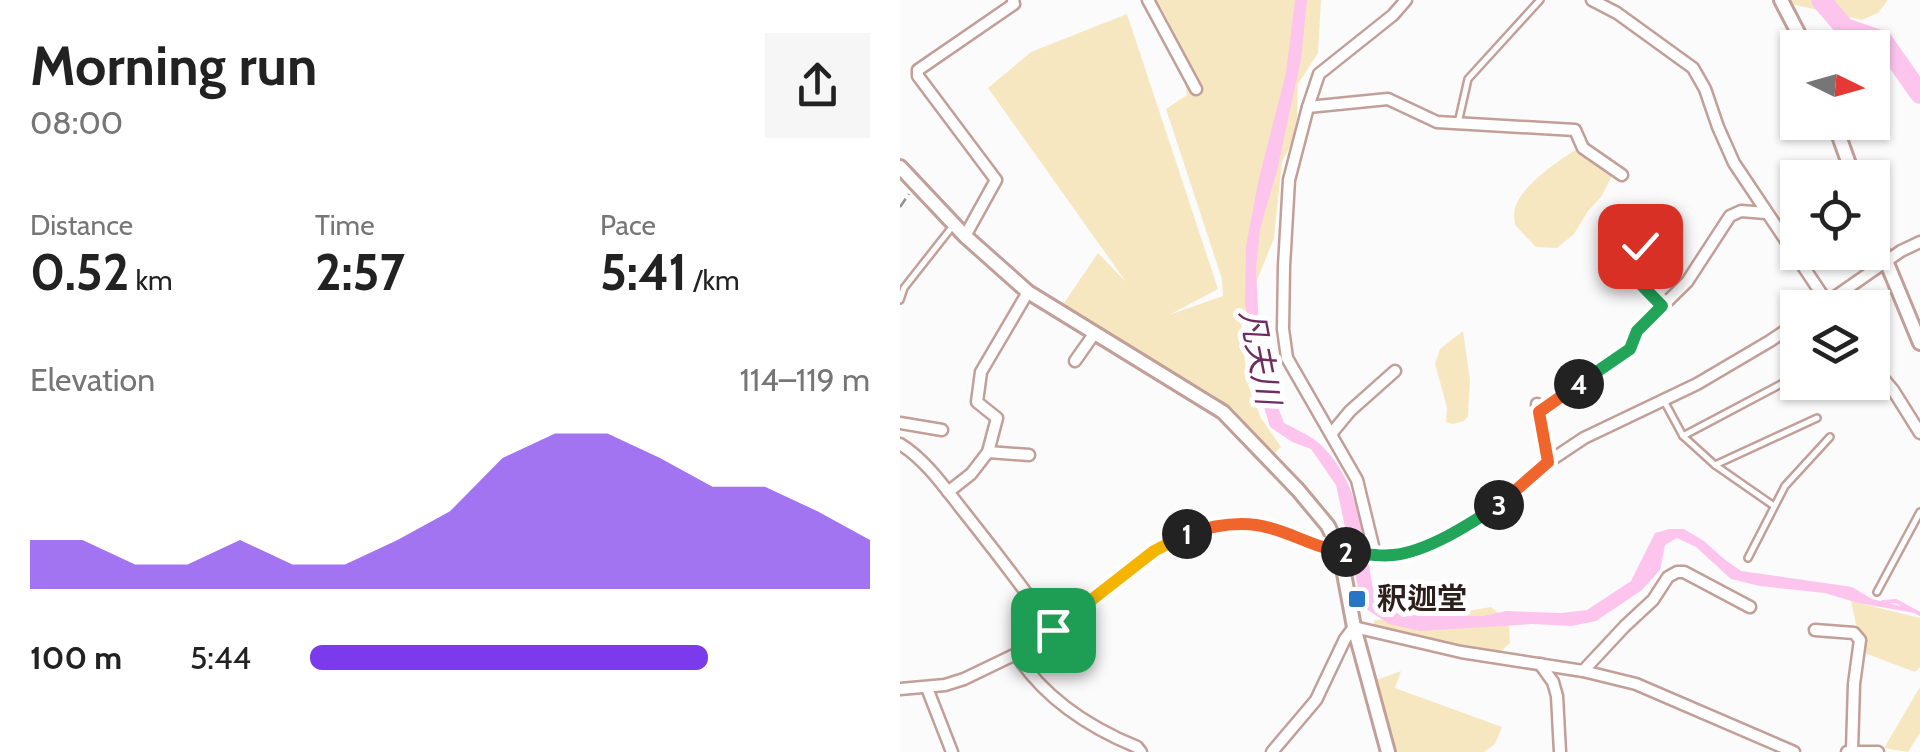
<!DOCTYPE html>
<html lang="en">
<head>
<meta charset="utf-8">
<style>
  :root { --surface:#fff; --page:#f6f6f6; --text:#222; --muted:#767676; --accent:#7c3aed }
  body { margin:0; font-family:Cabin,"Noto Sans JP",sans-serif; background:var(--page); color:var(--text); height:100vh; display:flex; flex-direction:column; font-size:38px; white-space:nowrap }
  * { box-sizing:border-box; margin:0 }
  p { font-size:32px; color:var(--muted) }
  .icon { flex:none; width:55px; height:55px; fill:none; stroke:currentColor; stroke-width:2; stroke-linecap:round; stroke-linejoin:round }
  .map { position:relative; flex:1; overflow:hidden }
  .sheet { display:flex; flex-direction:column; background:var(--surface); width:900px }
  .sheet>* { flex:none }
  .needle { width:65px; rotate:95deg }
  .tools { position:absolute; left:880px; top:30px; display:grid; gap:20px }
  .tools a { display:grid; place-items:center; width:110px; height:110px; border-radius:0px; background:var(--surface); box-shadow:0 2px 8px #0004; font-size:50px }
  .pin { position:absolute; display:grid; place-items:center; width:85px; height:85px; color:#fff; margin:-42px; border-radius:20px; box-shadow:0 5px 15px #0006 }
  .km { position:absolute; width:50px; height:50px; margin:-25px; border-radius:50%; background:#222; color:#fff; font-size:28px; line-height:50px; text-align:center }
  .round { display:grid; place-items:center; flex:none; width:105px; height:105px; border-radius:0px; background:var(--page) }
  .overview { display:flex; align-items:center; justify-content:space-between; height:170px; padding:0 30px }
  h1 { font-size:55px; font-weight:800; line-height:75px }
  .stats { display:grid; grid-template-columns:repeat(3,1fr); gap:15px; height:170px; padding:10px 30px }
  .stats div { display:grid; align-content:center }
  .stats b { font-size:50px; font-weight:800 }
  .stats small { font-size:28px; font-weight:400 }
  .stats p { font-size:28px }
  .chart { height:280px; padding:20px 30px }
  .chart p { display:flex; justify-content:space-between }
  .chart svg { width:100%; height:180px; margin-top:10px; fill:var(--accent); opacity:.7 }
  ul { padding:0 30px; list-style:none; font-size:32px }
  li { display:grid; grid-template-columns:160px 120px 1fr; align-items:center; height:75px }
  li i { height:25px; border-radius:12px; background:var(--accent) }
  main { display:flex; flex:1; min-height:0 }
  .map>svg:first-child { display:block }
  .green { fill:#f7e7c1 }
  .water { fill:#fdc4ee }
  .lines { fill:none; stroke-linecap:round; stroke-linejoin:round }
  .stream { stroke:#fdc4ee; stroke-width:4 }
  .river { stroke:#fdc4ee; stroke-width:20 }
  .service-casing { stroke:#c29f98; stroke-width:10 }
  .minor-casing { stroke:#c29f98; stroke-width:15 }
  .tertiary-casing { stroke:#c29f98; stroke-width:18 }
  .path { stroke:#958f8d; stroke-width:2.5; stroke-dasharray:10 5; stroke-linecap:butt }
  .service { stroke:#fff; stroke-width:5 }
  .minor { stroke:#fff; stroke-width:10 }
  .tertiary { stroke:#fff; stroke-width:12 }
  .split-1-casing { stroke:#fff; stroke-width:20 }
  .split-2-casing { stroke:#fff; stroke-width:20 }
  .split-3-casing { stroke:#fff; stroke-width:20 }
  .split-4-casing { stroke:#fff; stroke-width:20 }
  .split-5-casing { stroke:#fff; stroke-width:20 }
  .split-6-casing { stroke:#fff; stroke-width:20 }
  .split-1 { stroke:#f5b400; stroke-width:12 }
  .split-2 { stroke:#f0652b; stroke-width:12 }
  .split-3 { stroke:#22a559; stroke-width:12 }
  .split-4 { stroke:#f0652b; stroke-width:12 }
  .split-5 { stroke:#22a559; stroke-width:12 }
  .split-6 { stroke:#f5b400; stroke-width:12 }
  .poi-dot { fill:#2775c4; stroke:#fff; stroke-width:4 }
  .labels { text-anchor:middle; stroke-width:10; stroke-linejoin:round; paint-order:stroke }
  .poi-label { font-size:30px; font-weight:bold; fill:#2c1f1c; stroke:#fff; text-anchor:start }
  .water-label { font-size:32px; font-style:italic; fill:#6e2d61; stroke:#fff }
</style>
</head>
<body>
<main>
<section class="sheet">
<div class="overview"><div><h1>Morning run</h1><p>08:00</p></div><a class="round"><svg class="icon" aria-label="share" viewBox="0 0 24 24"><path d="M12 15V3M7 8l5-5 5 5M5 13v7h14v-7"/></svg></a></div>
<div class="stats">
<div><p>Distance</p><b>0.52<small> km</small></b></div>
<div><p>Time</p><b>2:57</b></div>
<div><p>Pace</p><b>5:41<small> /km</small></b></div>
</div>
<div class="chart"><p><span>Elevation</span>114–119 m</p>
<svg viewBox="0 0 160 44" preserveAspectRatio="none"><path d="M0 44V32L10 32L20 38L30 38L40 32L50 38L60 38L70 32L80 25L90 12L100 6L110 6L120 12L130 19L140 19L150 25L160 32V44z"/></svg>
</div>
<ul>
<li><b>100 m</b>5:44<i style="width:71%"></i></li>
</ul>
</section>
<div class="map">
<svg width="1020" height="752" viewBox="0 0 1020 752">
  <rect width="100%" height="100%" fill="#fbfbfb"/>
  <g class="green">
    <path d="M 256,0 L 421,0 L 418,53 L 398,84 L 397,119 L 392,143 L 382,161 L 374,238 L 341,320 L 347,382 L 361,418 L 381,447 L 375,453 L 312,394 L 162,306 L 198,253 L 226,282 L 88,88 L 131,52 L 227,14 L 318,289 L 269,315 L 323,296 L 322,279 L 266,109 L 287,95 C 285,64 274,25 256,0 Z"/>
    <polygon points="873,0 988,0 978,13 962,20"/>
    <path d="M 679,148 L 713,174 L 701,197 L 688,211 L 674,234 L 657,248 L 636,247 L 615,225 C 615,219 613,214 615,208 C 621,186 660,159 679,148 Z"/>
    <polygon points="563,331 570,380 568,416 564,421 553,424 546,422 547,407 535,364 540,349"/>
    <polygon points="951,601 1020,618 1020,667 1015,672 962,652"/>
    <polygon points="591,607 609,622 610,643 600,652 504,634 473,625 475,620 551,614"/>
    <polygon points="501,671 495,688 602,727 595,744 584,752 495,752 474,681"/>
    <polygon points="1020,687 1020,733 1008,752 984,748"/>
  </g>
  <path class="water" d="M 395,0 L 407,0 L 401,59 L 377,171 L 360,229 L 356,269 L 359,331 L 367,378 L 384,423 C 393,428 403,432 412,438 C 461,473 464,545 475,599 L 501,615 L 583,616 L 606,611 L 662,613 L 687,610 L 731,581 L 755,533 L 769,529 L 784,529 L 804,541 L 824,559 L 841,571 L 952,587 L 972,599 L 1009,608 L 1020,614 L 958,603 L 925,593 L 860,586 L 831,579 L 796,547 L 777,538 L 765,545 L 760,570 L 742,590 L 696,621 L 672,626 L 632,624 L 520,631 L 489,624 L 462,606 L 436,485 L 411,449 L 392,442 L 370,427 L 352,367 L 345,304 L 346,246 L 359,178 L 386,73 Z"/>
  <g class="lines">
    <polyline class="stream" points="983,602 996,601 1020,614"/>
    <polyline class="river" points="921,0 945,28 983,41 1020,94"/>
    <g class="service-casing">
      <g id="service">
        <polyline points="558,123 568,79 640,0"/>
        <polyline points="0,300 4,288 52,227"/>
        <polyline points="763,399 783,436 815,465 874,506"/>
        <polyline points="783,436 898,375"/>
        <polyline points="815,465 917,418"/>
        <polyline points="848,558 885,486 930,437"/>
        <polyline points="977,592 1020,512"/>
      </g>
    </g>
    <g class="minor-casing">
      <g id="minor">
        <polyline points="248,0 296,89"/>
        <polyline points="692,0 717,13 793,68 805,89 818,127 834,163 931,308"/>
        <polyline points="408,107 488,99 537,122 675,130 683,148 722,175"/>
        <polyline points="65,236 96,180 18,76 18,70 114,4 113,0"/>
        <polyline points="740,246 720,263 762,306"/>
        <polyline points="919,308 1001,251 1020,242"/>
        <polyline points="175,361 194,334"/>
        <polyline points="972,365 993,390 1020,433"/>
        <polyline points="637,404 648,462"/>
        <polyline points="639,412 730,349 737,331 787,282 830,216 841,211 866,213"/>
        <polyline points="0,423 42,430"/>
        <polyline points="431,434 450,411 495,371"/>
        <path d="M 0,444 C 26,460 45,488 64,512 C 95,551 125,590 153,630"/>
        <polyline points="88,452 129,455"/>
        <polyline points="48,492 71,474 88,452 97,418 77,402 81,372 128,292"/>
        <polyline points="475,554 457,480 387,358 383,329 384,266 389,180 408,107 419,74 493,15 506,0"/>
        <polyline points="915,630 954,633 960,640 954,684 952,750"/>
        <path d="M 116,654 C 145,699 188,727 237,747 L 241,752"/>
        <polyline points="640,664 653,682 657,696 660,752"/>
        <polyline points="683,671 725,626 753,600 768,577 777,572 784,572 850,607"/>
        <polyline points="27,688 52,752"/>
        <polyline points="0,689 45,685 64,679 116,654 153,630 254,551 288,534 315,526 356,525 417,546 440,552 492,556 517,549 573,522 603,502 648,462 684,438 797,384 870,341 898,322"/>
        <polyline points="372,752 416,700 445,639 454,627 561,652 683,671 736,684 894,752"/>
        <polyline points="947,752 978,752"/>
      </g>
    </g>
    <g class="tertiary-casing">
      <g id="tertiary">
        <polyline points="881,0 906,48"/>
        <polyline points="934,122 954,178"/>
        <polyline points="0,167 65,236 128,292 323,412 398,490 428,526 440,552 454,627 488,752"/>
        <polyline points="972,227 1020,343"/>
      </g>
    </g>
    <polyline class="path" points="0,207 9,194"/>
    <use href="#service" class="service"/>
    <use href="#minor" class="minor"/>
    <use href="#tertiary" class="tertiary"/>
  </g>
  <g class="lines">
    <g class="split-1-casing">
      <polyline id="split-1" points="153,630 254,551 287,534"/>
    </g>
    <g class="split-2-casing">
      <path id="split-2" d="M 287,534 C 308,527 333,522 356,525 C 387,529 414,549 446,552"/>
    </g>
    <g class="split-3-casing">
      <path id="split-3" d="M 446,552 C 461,553 478,557 493,555 C 527,552 570,524 599,505"/>
    </g>
    <g class="split-4-casing">
      <polyline id="split-4" points="599,505 648,462 639,412 679,384"/>
    </g>
    <g class="split-5-casing">
      <polyline id="split-5" points="679,384 730,349 737,331 762,306 729,272"/>
    </g>
    <g class="split-6-casing">
      <polyline id="split-6" points="729,272 720,263 740,246"/>
    </g>
    <use href="#split-1" class="split-1"/>
    <use href="#split-2" class="split-2"/>
    <use href="#split-3" class="split-3"/>
    <use href="#split-4" class="split-4"/>
    <use href="#split-5" class="split-5"/>
    <use href="#split-6" class="split-6"/>
  </g>
  <rect class="poi-dot" x="447" y="589" width="20" height="20" rx="5"/>
  <g class="labels">
    <g class="poi-label">
      <text x="477" y="609">釈迦堂</text>
    </g>
    <g class="water-label">
      <text transform="translate(360 357) rotate(79)" y="11">凡夫川</text>
    </g>
  </g>
</svg>
<div class="tools">
<a><svg class="needle" viewBox="-14 -14 28 28"><path d="M0-13l5 13h-10z" fill="#e53935"/><path d="M0 13l5-13h-10z" fill="#767676"/></svg></a>
<a><svg class="icon" aria-label="locate" viewBox="0 0 24 24"><circle cx="12" cy="12" r="6"/><path d="M12 2v4M12 18v4M2 12h4M18 12h4"/></svg></a>
<a><svg class="icon" aria-label="layers" viewBox="0 0 24 24"><path d="M12 4l9 5-9 5-9-5zM3 14l9 5 9-5"/></svg></a>
</div>
<div class="pin" style="left:153px;top:630px;background:#1e9e55"><svg class="icon" aria-label="arrive" viewBox="0 0 24 24"><path d="M6 21V4h12l-3 4 3 4H6"/></svg></div>
<div class="pin" style="left:740px;top:246px;background:#d93025"><svg class="icon" aria-label="check" viewBox="0 0 24 24"><path d="M5 12l5 5 9-10"/></svg></div>
<b class="km" style="left:287px;top:534px">1</b>
<b class="km" style="left:446px;top:552px">2</b>
<b class="km" style="left:599px;top:505px">3</b>
<b class="km" style="left:679px;top:384px">4</b>
</div>
</main>
</body>
</html>
